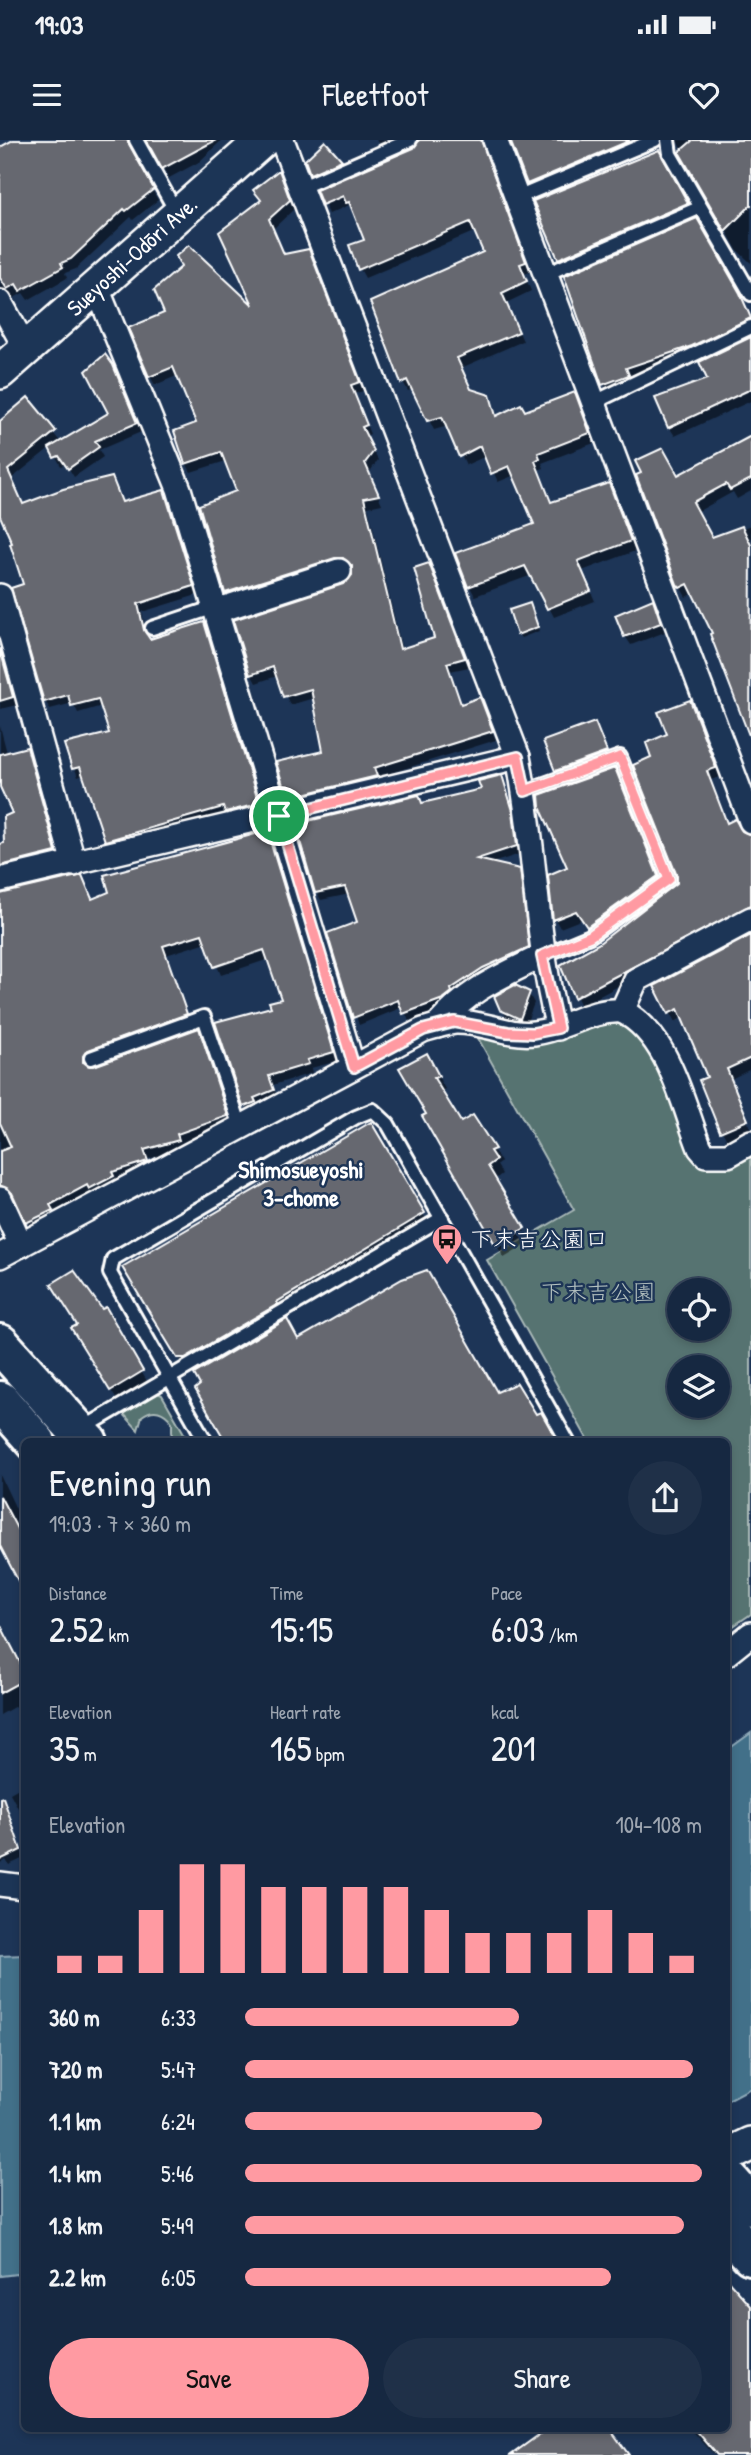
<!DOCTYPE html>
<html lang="en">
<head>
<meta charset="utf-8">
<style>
  :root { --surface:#162841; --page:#1f3048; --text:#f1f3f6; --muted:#9ea6b1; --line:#35445a; --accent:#ff9aa2 }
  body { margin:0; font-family:"Patrick Hand","Klee One",sans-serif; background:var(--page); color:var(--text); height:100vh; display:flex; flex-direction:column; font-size:26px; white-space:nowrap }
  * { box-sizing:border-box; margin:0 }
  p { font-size:23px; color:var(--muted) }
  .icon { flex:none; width:38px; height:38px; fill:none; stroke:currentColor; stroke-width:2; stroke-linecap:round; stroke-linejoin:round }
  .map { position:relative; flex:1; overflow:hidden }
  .side { position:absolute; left:21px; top:1298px; width:709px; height:994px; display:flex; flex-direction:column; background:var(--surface); border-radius:10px; box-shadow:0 4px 10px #0003,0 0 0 2px var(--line) }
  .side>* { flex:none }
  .tools { position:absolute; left:667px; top:1138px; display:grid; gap:14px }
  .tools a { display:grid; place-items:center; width:63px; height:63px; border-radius:50%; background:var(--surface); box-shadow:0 4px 10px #0003,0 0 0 2px var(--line); font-size:35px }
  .pin { position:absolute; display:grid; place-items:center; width:60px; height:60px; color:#fff; margin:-30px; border:4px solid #fff; border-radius:50%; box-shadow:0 2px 7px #0007 }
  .round { display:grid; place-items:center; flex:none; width:74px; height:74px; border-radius:37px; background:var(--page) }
  .head { display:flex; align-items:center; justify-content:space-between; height:119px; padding:0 28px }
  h1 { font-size:38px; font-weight:600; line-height:52px }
  .metrics { display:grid; grid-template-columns:repeat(3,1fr); gap:10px; height:119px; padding:7px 28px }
  .metrics div { display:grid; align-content:center }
  .metrics b { font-size:35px; font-weight:600 }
  .metrics small { font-size:19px; font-weight:400 }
  .metrics p { font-size:19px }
  .chart { height:196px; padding:14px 28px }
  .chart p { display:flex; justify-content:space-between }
  .chart svg { width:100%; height:126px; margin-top:7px; stroke:var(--accent); stroke-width:6 }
  .primary-button { display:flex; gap:14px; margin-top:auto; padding:14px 28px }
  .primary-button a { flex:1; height:80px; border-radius:42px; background:var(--accent); color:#111; font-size:28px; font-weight:600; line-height:80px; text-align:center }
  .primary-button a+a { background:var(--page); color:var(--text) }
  ul { padding:0 28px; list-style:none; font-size:23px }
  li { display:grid; grid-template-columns:112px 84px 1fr; align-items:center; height:52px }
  li i { height:18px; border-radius:9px; background:var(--accent) }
  .status { display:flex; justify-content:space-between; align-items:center; height:49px; padding:0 35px; background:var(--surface); direction:ltr }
  .status svg { height:19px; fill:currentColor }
  header { display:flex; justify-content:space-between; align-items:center; height:91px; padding:0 28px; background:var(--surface); font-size:32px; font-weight:600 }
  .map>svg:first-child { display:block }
  .green { fill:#567371; stroke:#aab9b8; stroke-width:2; fill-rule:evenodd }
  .water { fill:#436f89; stroke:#8ea9b8; stroke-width:2 }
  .shadow { fill:#0007 }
  .building { fill:#666870; stroke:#fff; stroke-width:2 }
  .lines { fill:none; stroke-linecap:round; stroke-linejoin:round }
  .lane-casing { stroke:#fff; stroke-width:18 }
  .street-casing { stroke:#fff; stroke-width:28 }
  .secondary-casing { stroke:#fff; stroke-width:38 }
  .highway-casing { stroke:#fff; stroke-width:44 }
  .lane { stroke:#1d3557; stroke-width:12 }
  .street { stroke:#1d3557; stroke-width:23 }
  .secondary { stroke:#1d3557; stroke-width:33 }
  .highway { stroke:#1d3557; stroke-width:38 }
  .route-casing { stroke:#fff; stroke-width:14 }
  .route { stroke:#ff9aa2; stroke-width:9 }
  .labels { text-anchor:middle; stroke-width:5; stroke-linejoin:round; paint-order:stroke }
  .street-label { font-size:23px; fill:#fff; stroke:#1d3557 }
  .poi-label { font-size:23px; fill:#fff; stroke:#1d3557; text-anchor:start }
  .park-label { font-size:23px; fill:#b3c0bf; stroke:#1d3557 }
  .neighbourhood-label { font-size:24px; font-weight:bold; fill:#fff; stroke:#1d3557 }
</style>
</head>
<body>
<div class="status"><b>19:03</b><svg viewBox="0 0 49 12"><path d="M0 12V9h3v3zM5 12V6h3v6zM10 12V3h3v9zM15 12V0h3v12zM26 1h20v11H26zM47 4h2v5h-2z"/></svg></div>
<header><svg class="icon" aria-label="menu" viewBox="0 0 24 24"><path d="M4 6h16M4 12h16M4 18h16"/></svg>Fleetfoot<svg class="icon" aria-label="heart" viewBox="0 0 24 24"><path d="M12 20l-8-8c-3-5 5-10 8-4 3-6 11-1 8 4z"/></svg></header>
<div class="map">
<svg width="751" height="2315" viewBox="0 0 751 2315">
  <rect width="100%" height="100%" fill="#1d3557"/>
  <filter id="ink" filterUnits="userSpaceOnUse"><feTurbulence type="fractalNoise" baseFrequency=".0143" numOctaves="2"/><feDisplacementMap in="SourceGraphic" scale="14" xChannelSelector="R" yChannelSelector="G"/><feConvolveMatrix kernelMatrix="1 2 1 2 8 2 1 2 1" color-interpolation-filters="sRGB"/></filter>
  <g filter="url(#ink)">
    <g class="green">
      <path d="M 621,880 L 645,898 L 703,1022 C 723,1029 733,1026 751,1015 L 751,1474 L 726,1491 L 726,1302 L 589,1302 L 487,1120 L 574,1070 L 474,891 L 578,889 ZM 679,1150 L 718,1150 L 718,1188 L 679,1188 ZM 679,1227 L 718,1227 L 718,1265 L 679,1265 Z"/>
      <path d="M 156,1252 L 162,1255 L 189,1302 L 167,1302 L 172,1293 L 172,1282 C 164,1271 154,1267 142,1276 L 138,1290 L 122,1272 Z"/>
    </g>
    <g class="water">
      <polygon points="751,1593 751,1948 726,1961 726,1611"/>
      <polygon points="24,1815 24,2133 0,2136 0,1816"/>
    </g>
    <g class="shadow">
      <polygon points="17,0 222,0 199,22 169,38 151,5 144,1 136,3 133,16 158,60 133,80 131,77 76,129 65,133 67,138 28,160 23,153 12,159 0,160 0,9"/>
      <polygon points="376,0 492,0 486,7 486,16 530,132 524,134 531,151 506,163 523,201 461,228 471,251 489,257 498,277 524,273 574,254 579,263 594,303 542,323 544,328 538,330 551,364 608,345 614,355 635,411 582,431 595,461 554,477 532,435 475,456 470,447 457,414 536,385 515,335 498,342 486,316 466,325 448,286 434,290 413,249 408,251 403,242 373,163 485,113 476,91 365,138 360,129 366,101 353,72 349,65 329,74 318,51 418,7 419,1 386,13"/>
      <polygon points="510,0 751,0 751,123 737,110 677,1 658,1 534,53"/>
      <polygon points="325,3 345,30 317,42 307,21"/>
      <polygon points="659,9 666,29 691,72 564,127 554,112 535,62"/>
      <polygon points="283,41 294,69 273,89 285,116 313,120 363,251 354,254 370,294 365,296 378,320 369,333 382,364 368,367 402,510 436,500 433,433 469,527 450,531 462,565 479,559 496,600 378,637 380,645 293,666 288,657 325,612 314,558 290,565 277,536 256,543 251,534 344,446 354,435 354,430 349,426 340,426 232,461 201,366 238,352 226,321 191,332 186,323 198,284 179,235 155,245 150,236 258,172 262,62 255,50"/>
      <polygon points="696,81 751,179 751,190 698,214 630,238 633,244 609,253 604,244"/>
      <polygon points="751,197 751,261 675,296 669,287"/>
      <polygon points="112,226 141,292 99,310 103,317 74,337 66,324 61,326 51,307 10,340 23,366 111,339 122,363 164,354 197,455 142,472 147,498 149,501 204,484 262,672 112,708 84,635 78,637 66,605 111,594 102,566 78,573 73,563 50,569 45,561 25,445 15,404 0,370 0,285 28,260 61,303 110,273"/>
      <polygon points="751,299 751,351 737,359 733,352 697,372 712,399 751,385 751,597 712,495 715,494 693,453 686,457 678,443 678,338"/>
      <polygon points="652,462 665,492 631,505 625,496"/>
      <polygon points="532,469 539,491 521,498 518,494"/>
      <polygon points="0,505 17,565 0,569"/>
      <polygon points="690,562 720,637 711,640 728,685 742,694 751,695 751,775 581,866 562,826 598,805 679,744 653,618"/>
      <polygon points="0,586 7,613 26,609 31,617 59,720 4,734 0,727 0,708 6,707 14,674 0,646"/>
      <polygon points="599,593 611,622 562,639 556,630"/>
      <polygon points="614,630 662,746 593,796 583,779 560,788 555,779 569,728"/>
      <polygon points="502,637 516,680 520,714 489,724 518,731 523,739 532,815 447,867 409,881 403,867 359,885 329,794 359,783 350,754 321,760 317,753 423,664 483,650"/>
      <polygon points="266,693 338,921 311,928 312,933 273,945 278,959 250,975 217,883 273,868 283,860 269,819 221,835 207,802 166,815 191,883 93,918 87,925 94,928 198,890 232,985 181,1003 183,1009 148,1019 152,1030 95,1057 93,1053 54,1074 33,1091 15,1057 0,1055 0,755 92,761"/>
      <polygon points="751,795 751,929 731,939 751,990 727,1000 722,991 710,938 683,877 675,882 656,847"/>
      <polygon points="529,854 534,863 525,887 507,879 502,869"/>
      <polygon points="426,915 445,949 440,952 460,984 493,1009 501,1022 497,1025 502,1034 494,1040 531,1102 504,1118 424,977 429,975"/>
      <polygon points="371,984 432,1089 284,1177 297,1201 496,1255 535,1277 556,1302 228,1302 195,1233 188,1233 125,1127"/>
      <polygon points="105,1169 148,1243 118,1262 74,1189"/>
      <polygon points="0,1335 24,1386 24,1393 20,1395 24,1404 24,1449 0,1403"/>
      <polygon points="11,1508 24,1532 24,1561 0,1575 0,1513"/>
      <polygon points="24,1645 24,1679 10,1653"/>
      <polygon points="0,1668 9,1674 24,1718 9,1725 6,1720 0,1723"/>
      <polygon points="751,2170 751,2315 714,2315 691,2289 726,2289"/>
    </g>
    <g class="building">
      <polygon points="13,0 127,0 154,49 126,71 124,69 71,119 61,123 63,127 20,151 16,144 7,149 0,138 0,7"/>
      <polygon points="146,0 216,0 162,29"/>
      <polygon points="419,0 481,0 526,122 520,124 527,141 502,153 519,192 457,218 471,249 490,255 496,276 521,264 525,271 575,252 590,293 538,313 540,318 535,321 551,362 609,343 631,401 578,421 591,451 547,469 525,426 468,447 455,413 534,384 509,326 491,334 480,306 459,317 442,277 427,281 407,240 401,243 370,162 483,112 470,82 358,130 349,105 364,100 349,62 346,63 343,56 322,65 316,50 414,8"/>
      <polygon points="510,0 629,0 629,1 527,44"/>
      <polygon points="693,0 751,0 751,65 725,91 679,12"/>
      <polygon points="325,1 342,20 310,34 305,20"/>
      <polygon points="659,10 688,63 558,119 533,61"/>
      <polygon points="279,30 290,60 269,79 284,114 309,109 360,242 351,245 367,285 362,287 374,311 365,323 379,355 364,358 400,509 434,498 414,428 429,423 465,518 447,523 461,564 480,557 493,591 374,628 377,636 287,658 276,622 323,611 311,549 283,557 273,527 250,535 233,480 343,444 352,435 352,426 343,418 335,418 225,453 199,365 236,351 221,312 185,324 174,291 196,283 173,227 149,237 128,188 164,173 154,150 181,127 176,116 189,105 253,165 219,92 261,60 253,50"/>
      <polygon points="697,78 740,153 751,178 692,206 626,228 629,235 602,245 564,136"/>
      <polygon points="751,197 751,249 668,288 655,258 707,239 699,222"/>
      <polygon points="105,214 113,225 137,283 95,301 99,307 68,329 59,316 54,318 49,308 108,273 86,231"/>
      <polygon points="28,257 56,291 8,330 23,364 63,349 112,337 122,362 164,350 194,446 138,464 144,490 150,499 204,482 259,664 225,672 223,667 105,701 80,627 72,629 64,604 109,593 98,559 71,566 68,555 44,562 11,448 23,444 10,404 12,403 0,376 0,281"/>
      <polygon points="751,296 751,339 730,350 726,344 693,362 712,397 742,386 751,405 750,598 710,494 712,493 688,444 680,448 677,444 636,335 641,333 635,321 663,308 678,335"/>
      <polygon points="653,459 661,483 624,497 615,475"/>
      <polygon points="530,463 538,487 517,495 509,470"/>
      <polygon points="0,509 13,557 0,561"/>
      <polygon points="690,560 716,628 707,631 727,683 735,679 742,691 751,695 751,765 574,858 560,825 598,804 677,743 677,736 633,625 651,617 646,603 667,594 658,572"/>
      <polygon points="595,582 607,612 555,631 543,601"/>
      <polygon points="27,607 56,712 0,726 0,704 4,703 3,677 12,673 0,647 0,614"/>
      <polygon points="615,628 658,736 587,787 576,771 553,780 548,735 567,727 540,667 539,655"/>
      <polygon points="502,635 513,671 517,706 477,719 520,729 529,807 483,828 451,849 452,852 443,859 403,874 398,860 353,878 327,793 357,782 345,747 315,753 295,684 419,655 422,663 481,649 478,641"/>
      <polygon points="267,691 334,912 307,920 309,924 269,936 274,950 254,958 256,962 243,967 215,882 271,867 269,862 281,859 264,810 214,827 202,794 163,806 187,874 88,910 83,916 83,922 94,926 199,888 228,976 177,994 179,1000 144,1010 148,1021 112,1032 114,1036 89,1049 87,1045 50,1065 53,1070 26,1083 12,1053 0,1045 0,1011 11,1007 0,983 0,754 82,735 92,759 109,752 104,735"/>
      <polygon points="751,795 751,918 727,929 748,980 720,992 699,940 707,937 678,869 668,874 654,846"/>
      <polygon points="515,845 530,852 520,879 500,870 494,856"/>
      <polygon points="427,913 439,936 434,938 461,982 473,975 495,1009 490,1011 496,1020 488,1026 525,1088 496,1106 422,976 426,974 399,928"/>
      <polygon points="371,982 425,1073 277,1162 278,1164 185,1218 177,1218 122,1127"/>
      <polygon points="74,1130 102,1169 106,1167 143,1231 110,1251 71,1188 77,1185 51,1144"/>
      <polygon points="427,1130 497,1252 517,1243 536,1274 541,1272 558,1302 226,1302 195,1249 200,1245 194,1234 287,1179 298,1199 402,1139"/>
      <polygon points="0,1356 24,1402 24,1452 0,1406"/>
      <polygon points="0,1484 24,1530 24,1540 0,1553"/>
      <polygon points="3,1657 21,1710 0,1720 0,1658"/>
      <polygon points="726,2138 751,2166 751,2315 717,2315 695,2289 726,2289"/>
      <polygon points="547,2289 610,2289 629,2315 511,2315"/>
    </g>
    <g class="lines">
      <g class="lane-casing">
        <g id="lane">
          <polyline points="136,0 178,75"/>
          <polyline points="668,0 670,14 751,154"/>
          <polyline points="300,48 410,0"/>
          <polyline points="517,58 655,0"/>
          <polyline points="546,134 699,68"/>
          <polyline points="595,262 751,187"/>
          <polyline points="152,488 215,467"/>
          <polyline points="525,651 620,617 669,739 590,796 542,816"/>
          <polyline points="91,918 204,877 241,987"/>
          <polyline points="82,1289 442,1078"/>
          <polyline points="206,1302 110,1133 113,1119 356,977 373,970 388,984 568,1302"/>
        </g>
      </g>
      <g class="street-casing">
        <g id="street">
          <path d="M 282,0 L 518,617 C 536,707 535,799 558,888"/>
          <polyline points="495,0 751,681"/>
          <polyline points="97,148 179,349 353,927"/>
          <polyline points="0,162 26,209"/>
          <polyline points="0,456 74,724"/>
          <polyline points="216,471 339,431"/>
          <polyline points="0,740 518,617"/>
          <path d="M 622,871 C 669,895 682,962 700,1008 L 706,1015 L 728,1015 L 751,1002"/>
          <path d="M 437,886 C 470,848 498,838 542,816"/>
          <polyline points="0,1059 21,1105"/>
          <path d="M 0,1116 L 423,890 C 433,887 445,883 455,882 C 482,881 507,896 534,893 C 566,889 590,869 622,871 L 636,840 L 751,779"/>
          <polyline points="726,1514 751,1494"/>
          <polyline points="0,1744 24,1747"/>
        </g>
      </g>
      <g class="secondary-casing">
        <g id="secondary">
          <polyline points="0,232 263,0"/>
          <polyline points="726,2016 751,2004"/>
        </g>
      </g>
      <g class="highway-casing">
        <g id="highway">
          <polyline points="0,1204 88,1302"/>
          <polyline points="0,1261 36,1302"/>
          <polyline points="726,2037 751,2065"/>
          <polyline points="726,2088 751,2115"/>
        </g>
      </g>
      <use href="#lane" class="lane"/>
      <use href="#street" class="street"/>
      <use href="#secondary" class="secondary"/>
      <use href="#highway" class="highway"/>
    </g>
  </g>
  <g class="lines" filter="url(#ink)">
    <g class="route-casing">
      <polygon id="route" points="518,617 525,651 620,617 669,739 590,796 542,816 558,888 533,893 508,892 454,882 423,890 354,927 279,676"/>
    </g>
    <use href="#route" class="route"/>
  </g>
  <defs>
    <g id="bus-pin" transform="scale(1.575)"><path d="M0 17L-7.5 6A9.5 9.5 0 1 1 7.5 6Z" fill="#ff9aa2" stroke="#1d3557"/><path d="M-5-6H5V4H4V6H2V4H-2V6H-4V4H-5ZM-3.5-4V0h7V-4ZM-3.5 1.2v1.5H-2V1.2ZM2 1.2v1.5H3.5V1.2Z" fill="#111"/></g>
  </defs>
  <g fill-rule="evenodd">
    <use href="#bus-pin" x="447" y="1099"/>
  </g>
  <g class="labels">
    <g class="street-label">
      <text transform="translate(132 116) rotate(-42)" y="8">Sueyoshi-Odōri Ave.</text>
    </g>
    <g class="poi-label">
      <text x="470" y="1107">下末吉公園口</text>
    </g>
    <g class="park-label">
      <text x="598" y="1160">下末吉公園</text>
    </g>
    <g class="neighbourhood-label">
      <text x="301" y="1038">Shimosueyoshi<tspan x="301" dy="28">3-chome</tspan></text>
    </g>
  </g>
</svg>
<div class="tools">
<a><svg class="icon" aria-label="locate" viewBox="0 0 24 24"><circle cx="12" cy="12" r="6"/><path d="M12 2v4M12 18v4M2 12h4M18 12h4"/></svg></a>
<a><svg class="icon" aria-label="layers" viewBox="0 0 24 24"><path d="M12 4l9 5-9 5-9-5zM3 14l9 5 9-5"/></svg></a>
</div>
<div class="pin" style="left:279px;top:676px;background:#1e9e55"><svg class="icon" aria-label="arrive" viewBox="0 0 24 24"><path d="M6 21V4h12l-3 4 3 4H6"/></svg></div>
<section class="side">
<div class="head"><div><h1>Evening run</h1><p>19:03 · 7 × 360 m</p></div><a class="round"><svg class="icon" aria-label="share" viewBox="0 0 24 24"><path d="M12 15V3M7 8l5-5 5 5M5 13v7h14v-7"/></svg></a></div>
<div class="metrics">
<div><p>Distance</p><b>2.52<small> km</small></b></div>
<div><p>Time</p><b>15:15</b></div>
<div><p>Pace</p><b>6:03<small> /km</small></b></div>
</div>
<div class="metrics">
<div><p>Elevation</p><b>35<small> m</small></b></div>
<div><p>Heart rate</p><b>165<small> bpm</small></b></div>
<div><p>kcal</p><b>201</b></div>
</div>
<div class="chart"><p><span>Elevation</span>104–108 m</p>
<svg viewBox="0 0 160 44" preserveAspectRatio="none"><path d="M5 44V38M15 44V38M25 44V22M35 44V6M45 44V6M55 44V14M65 44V14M75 44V14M85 44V14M95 44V22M105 44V30M115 44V30M125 44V30M135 44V22M145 44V30M155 44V38"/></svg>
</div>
<ul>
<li><b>360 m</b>6:33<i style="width:60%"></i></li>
<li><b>720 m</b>5:47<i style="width:98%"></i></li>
<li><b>1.1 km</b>6:24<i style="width:65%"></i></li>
<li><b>1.4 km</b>5:46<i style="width:100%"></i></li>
<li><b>1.8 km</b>5:49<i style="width:96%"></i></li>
<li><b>2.2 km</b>6:05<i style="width:80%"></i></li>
</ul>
<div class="primary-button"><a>Save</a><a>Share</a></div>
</section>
</div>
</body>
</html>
